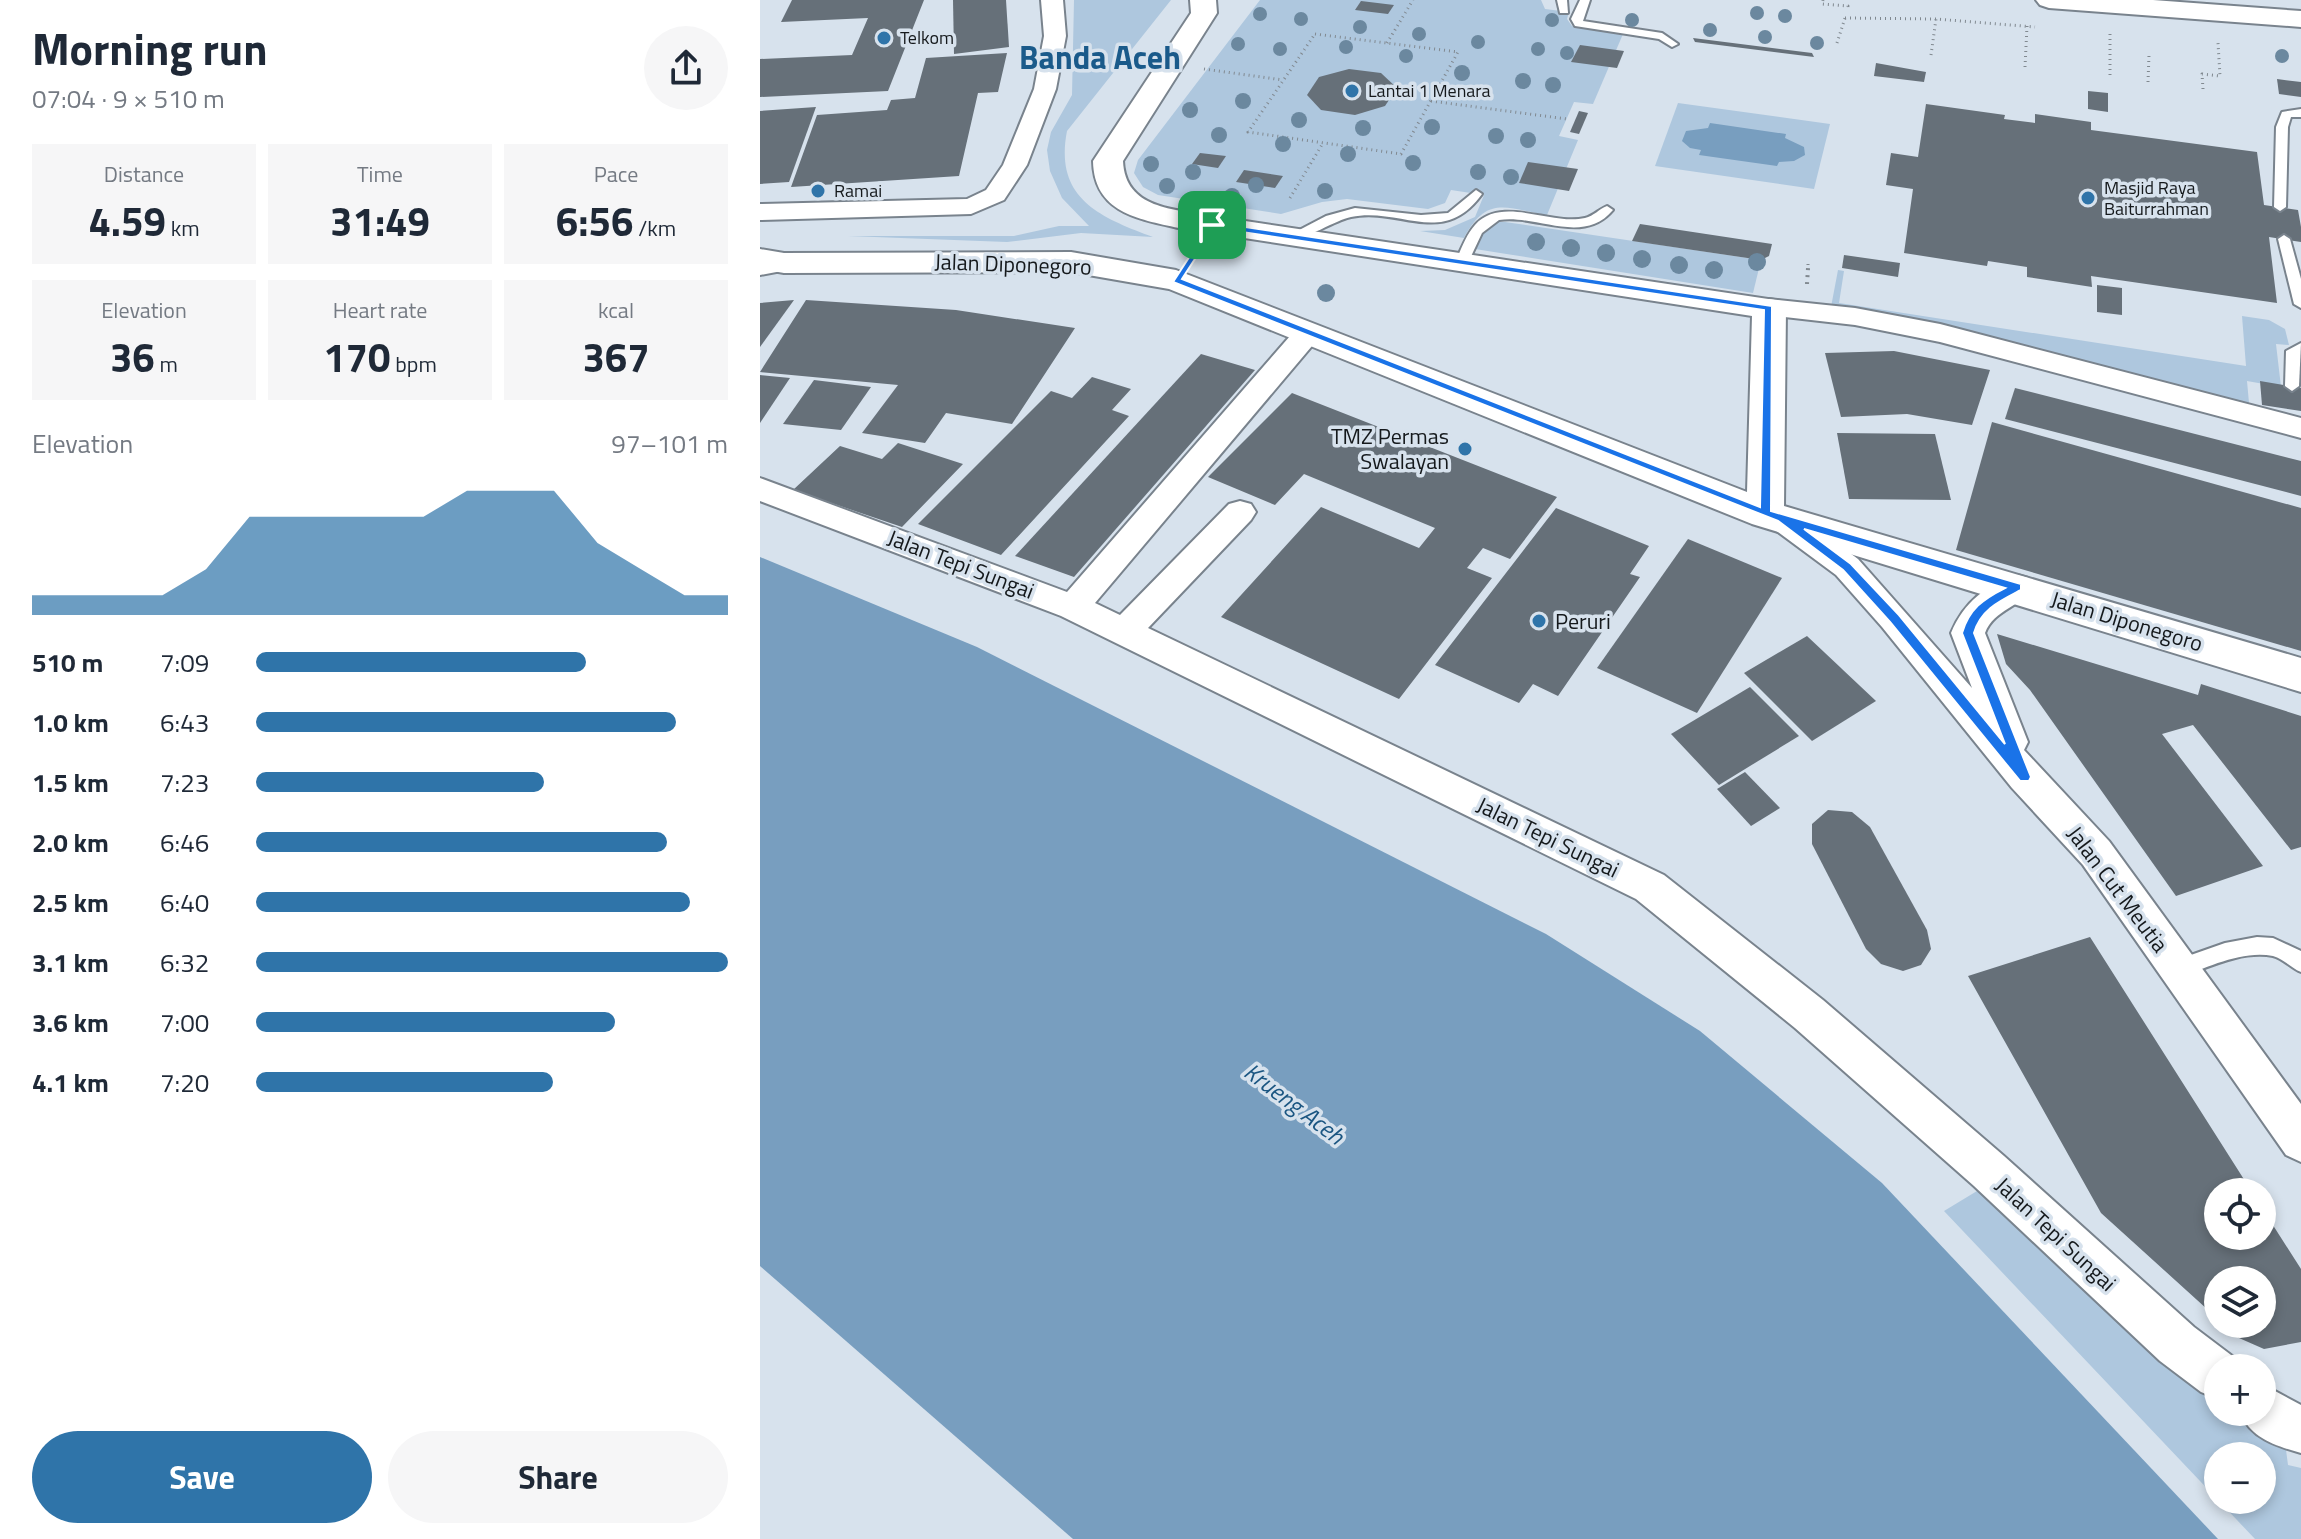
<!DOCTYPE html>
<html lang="en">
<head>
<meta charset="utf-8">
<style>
  :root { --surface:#fff; --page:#f6f6f7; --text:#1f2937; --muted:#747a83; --accent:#2f74a9 }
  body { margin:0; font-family:"Titillium Web",sans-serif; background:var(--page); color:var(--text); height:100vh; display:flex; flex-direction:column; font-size:30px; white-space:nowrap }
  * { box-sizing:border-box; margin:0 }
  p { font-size:26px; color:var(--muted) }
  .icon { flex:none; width:44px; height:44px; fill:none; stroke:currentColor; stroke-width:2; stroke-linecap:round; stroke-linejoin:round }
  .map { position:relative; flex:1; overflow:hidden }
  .panel { display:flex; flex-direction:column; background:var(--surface); width:760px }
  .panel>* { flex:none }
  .fabs { position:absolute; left:1444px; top:1178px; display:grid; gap:16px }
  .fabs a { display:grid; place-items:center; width:72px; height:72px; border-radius:50%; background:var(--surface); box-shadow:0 4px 12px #0003; font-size:40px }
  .pin { position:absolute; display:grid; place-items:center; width:68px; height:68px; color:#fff; margin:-34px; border-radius:16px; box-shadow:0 4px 12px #0006 }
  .round { display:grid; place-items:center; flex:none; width:84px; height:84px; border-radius:42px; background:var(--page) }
  .overview { display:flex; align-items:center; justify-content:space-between; height:136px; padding:0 32px }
  h1 { font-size:44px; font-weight:700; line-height:60px }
  .figures { display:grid; grid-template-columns:repeat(3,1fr); gap:12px; height:136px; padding:8px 32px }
  .figures div { display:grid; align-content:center; border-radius:0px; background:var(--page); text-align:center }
  .figures b { font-size:40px; font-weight:700 }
  .figures small { font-size:22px; font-weight:400 }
  .figures p { font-size:22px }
  .chart { height:224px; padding:16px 32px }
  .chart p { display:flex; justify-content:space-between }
  .chart svg { width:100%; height:144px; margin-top:8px; fill:var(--accent); opacity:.7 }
  .cta { display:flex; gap:16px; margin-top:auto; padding:16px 32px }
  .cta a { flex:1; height:92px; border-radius:48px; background:var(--accent); color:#fff; font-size:32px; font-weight:700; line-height:92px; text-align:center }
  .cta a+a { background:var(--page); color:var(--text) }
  ul { padding:0 32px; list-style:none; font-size:26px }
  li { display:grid; grid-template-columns:128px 96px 1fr; align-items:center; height:60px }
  li i { height:20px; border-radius:10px; background:var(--accent) }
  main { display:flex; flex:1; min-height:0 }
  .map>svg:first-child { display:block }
  .green { fill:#aec7de }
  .water { fill:#789ebf }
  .building { fill:#667079 }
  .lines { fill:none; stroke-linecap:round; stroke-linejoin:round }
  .lane-casing { stroke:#79838d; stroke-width:4 }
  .street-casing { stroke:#79838d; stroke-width:4 }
  .secondary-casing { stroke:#79838d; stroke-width:4 }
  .highway-casing { stroke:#79838d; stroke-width:4 }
  .path-far1 { stroke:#818990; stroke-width:3; stroke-dasharray:1 4; stroke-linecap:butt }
  .path { stroke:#818990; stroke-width:4; stroke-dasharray:2 5; stroke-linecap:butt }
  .lane { fill:#fff; fill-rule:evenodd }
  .street { fill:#fff; fill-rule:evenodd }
  .secondary { fill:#fff; fill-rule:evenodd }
  .highway { fill:#fff; fill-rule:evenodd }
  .tree { fill:#6b889f }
  .route { fill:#1a73e8; stroke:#fff; stroke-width:2; fill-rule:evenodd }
  .poi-dot { fill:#2f74a9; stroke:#d7e2ed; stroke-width:3 }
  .labels { text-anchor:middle; stroke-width:7; stroke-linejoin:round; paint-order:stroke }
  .far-poi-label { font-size:18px; fill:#15191c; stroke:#d7e2ed; text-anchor:start }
  .street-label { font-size:22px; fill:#15191c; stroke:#d7e2ed }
  .poi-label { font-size:22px; fill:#15191c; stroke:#d7e2ed; text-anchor:end }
  .water-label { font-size:24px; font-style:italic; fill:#1b5682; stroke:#d7e2ed }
  .far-town-label { font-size:32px; font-weight:bold; fill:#1a5a8a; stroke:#d7e2ed }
</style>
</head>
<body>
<main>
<section class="panel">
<div class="overview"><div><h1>Morning run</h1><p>07:04 · 9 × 510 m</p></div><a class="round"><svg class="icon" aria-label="share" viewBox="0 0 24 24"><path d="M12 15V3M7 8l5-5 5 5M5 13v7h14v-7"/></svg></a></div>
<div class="figures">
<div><p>Distance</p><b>4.59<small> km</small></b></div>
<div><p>Time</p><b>31:49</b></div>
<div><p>Pace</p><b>6:56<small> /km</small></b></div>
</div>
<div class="figures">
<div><p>Elevation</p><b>36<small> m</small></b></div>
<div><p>Heart rate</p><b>170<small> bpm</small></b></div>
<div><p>kcal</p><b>367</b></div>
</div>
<div class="chart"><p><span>Elevation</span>97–101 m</p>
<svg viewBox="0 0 160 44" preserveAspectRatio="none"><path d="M0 44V38L10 38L20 38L30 38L40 30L50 14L60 14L70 14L80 14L90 14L100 6L110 6L120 6L130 22L140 30L150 38L160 38V44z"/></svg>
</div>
<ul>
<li><b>510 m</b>7:09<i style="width:70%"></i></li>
<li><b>1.0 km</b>6:43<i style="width:89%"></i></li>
<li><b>1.5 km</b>7:23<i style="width:61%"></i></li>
<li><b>2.0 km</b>6:46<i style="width:87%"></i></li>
<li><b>2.5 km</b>6:40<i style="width:92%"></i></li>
<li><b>3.1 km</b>6:32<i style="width:100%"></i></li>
<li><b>3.6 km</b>7:00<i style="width:76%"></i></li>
<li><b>4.1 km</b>7:20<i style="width:63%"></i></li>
</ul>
<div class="cta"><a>Save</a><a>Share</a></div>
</section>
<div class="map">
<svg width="1541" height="1539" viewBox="0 0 1541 1539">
  <rect width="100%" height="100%" fill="#d7e2ed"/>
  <g class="green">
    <path d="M 314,0 L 411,0 L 307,131 C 294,198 339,217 393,237 L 321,233 L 247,242 L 88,236 L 254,236 L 299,226 L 329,226 L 302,198 L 290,171 L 287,150 L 291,132 L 312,95 Z"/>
    <path d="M 500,0 L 781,0 L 785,9 L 809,12 L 807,19 L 812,26 L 863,34 L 833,104 L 814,102 L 799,136 L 818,140 L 787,215 C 745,208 727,195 704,238 L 660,231 L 685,230 L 715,217 L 724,195 L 691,190 L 685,203 L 668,209 L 587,199 L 562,202 L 521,214 L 398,195 L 383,187 L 374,173 L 378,160 Z"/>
    <polygon points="918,103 1070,124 1054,189 895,166"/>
    <polygon points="733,222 745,222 1001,260 993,293 715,249 727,224"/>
    <polygon points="1078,270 1084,271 1079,303 1486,366 1482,316 1509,320 1525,329 1529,345 1516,344 1521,387 1487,381 1490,414 1071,307"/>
    <polygon points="1255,1168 1479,1368 1458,1368 1458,1412 1502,1412 1520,1405 1528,1465 1541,1468 1541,1539 1495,1539 1458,1500 1502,1500 1502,1456 1458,1456 1458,1500 1184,1211"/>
  </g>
  <g class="water">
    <polygon points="950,123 1026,134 1025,138 1044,147 1045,155 1034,161 1019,162 1017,166 939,155 941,150 930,148 922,141 926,131 948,128"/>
    <polygon points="0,557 217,647 786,934 940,1031 1122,1183 1458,1539 313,1539 0,1266"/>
  </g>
  <g class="building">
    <polygon points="32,0 164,0 128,91 0,97 0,59 92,55 108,18 21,22"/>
    <polygon points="193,0 246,0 249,47 194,54"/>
    <polygon points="601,1 634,5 628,14 595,10"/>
    <polygon points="933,38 1052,53 1054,57 935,42"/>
    <polygon points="820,45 864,51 857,68 811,62"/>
    <polygon points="247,53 238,92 218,93 199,176 31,187 57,115 127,110 131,100 155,98 166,58"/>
    <polygon points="1116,63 1166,72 1164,82 1114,76"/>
    <polygon points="589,69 621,73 637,88 625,106 595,115 561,110 547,95 559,77"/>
    <polygon points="1517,79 1541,82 1541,97 1519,94"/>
    <polygon points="1328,91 1348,93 1348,112 1328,109"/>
    <polygon points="1166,104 1245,115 1244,119 1275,123 1275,114 1331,122 1331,130 1497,152 1504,205 1538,210 1541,227 1541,242 1509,237 1517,303 1331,276 1332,287 1267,277 1267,267 1228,261 1227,266 1144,253 1153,189 1126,185 1131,153 1158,157"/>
    <polygon points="56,107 29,182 0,184 0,111"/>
    <polygon points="819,111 828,113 819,134 810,132"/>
    <polygon points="440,153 466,156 458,168 432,164"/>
    <polygon points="768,162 818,169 809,191 759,183"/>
    <polygon points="484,170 523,176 515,188 476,182"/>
    <polygon points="880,224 1012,244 1009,256 1001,260 872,241"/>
    <polygon points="1084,255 1140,263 1138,277 1082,268"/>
    <polygon points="1337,285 1362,288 1362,315 1337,312"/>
    <polygon points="34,300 0,347 0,303"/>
    <polygon points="46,300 196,310 315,328 252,424 186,413 165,443 102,433 138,385 0,372"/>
    <polygon points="1134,351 1230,370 1212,425 1147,414 1081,417 1065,353"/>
    <polygon points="441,354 495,370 314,577 255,556"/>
    <polygon points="0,375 30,378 0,423"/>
    <polygon points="332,377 371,389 352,410 369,416 241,555 158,524 291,391 312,398"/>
    <polygon points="54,380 111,387 81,430 23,424"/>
    <polygon points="1500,381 1541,388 1541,411 1502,405"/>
    <polygon points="1255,388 1541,461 1541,496 1245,419"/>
    <polygon points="532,393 797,497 750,559 723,548 707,568 732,578 639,699 461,617 561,507 659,548 675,528 544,474 515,505 448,477"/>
    <polygon points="1232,422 1541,508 1541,651 1196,550"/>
    <polygon points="1077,433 1175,434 1191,500 1089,499"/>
    <polygon points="138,443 203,464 142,527 33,490 80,446 122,459"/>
    <polygon points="796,508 889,546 870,574 880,577 798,696 773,684 759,703 675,665"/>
    <polygon points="928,539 1022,578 937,713 837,668"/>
    <polygon points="1237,634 1438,695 1441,684 1541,716 1541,847 1531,850 1433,725 1402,734 1503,866 1416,896 1270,690 1246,664"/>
    <polygon points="1047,636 1116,701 1052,741 984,673"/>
    <polygon points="990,687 1039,736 959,785 911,734"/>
    <polygon points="985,772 1020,808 991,826 957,789"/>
    <polygon points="1068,810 1092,812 1110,827 1167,930 1171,949 1161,965 1143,971 1121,964 1106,949 1052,844 1052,824"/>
    <polygon points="1330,937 1492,1192 1458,1192 1458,1236 1502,1236 1502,1208 1541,1269 1541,1342 1504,1349 1479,1338 1463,1324 1502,1324 1502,1280 1458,1280 1458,1319 1341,1213 1208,976"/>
  </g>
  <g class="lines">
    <g class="lane-casing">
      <g id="lane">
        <polygon points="797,0 807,0 808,13 800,13"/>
        <polygon points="820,0 830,0 823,21 902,33 918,44 912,47 899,39 815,26 811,19"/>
        <polygon points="1541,109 1541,117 1531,117 1528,127 1526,207 1520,211 1514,207 1516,127 1522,112"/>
        <path d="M 716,190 L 722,194 C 683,248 642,207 591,217 C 574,220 535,247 524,238 L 566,216 L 595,208 L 661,215 L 688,213 Z"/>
        <path d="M 847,206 L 853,210 C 823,246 776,214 739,220 L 722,233 L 706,267 L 701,268 L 694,264 C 701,251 705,236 715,225 C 742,195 791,226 825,218 C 834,216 839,209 847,206 Z"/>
        <polygon points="1524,235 1530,239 1541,279 1541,308 1534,304 1518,239"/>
        <polygon points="1541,343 1539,386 1532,391 1525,386 1526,351"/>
        <path d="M 1497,937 L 1513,938 L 1541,951 L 1541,972 C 1531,968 1524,959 1513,956 C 1481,950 1447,968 1418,978 L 1411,976 L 1408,969 L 1411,962 L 1465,943 Z"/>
      </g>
    </g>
    <g class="street-casing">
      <g id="street">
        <polygon points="281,0 303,0 306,36 296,89 267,165 244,200 211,214 0,220 0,204 207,199 226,190 243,165 274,89 284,36"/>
        <polygon points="1009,299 1095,308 1180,324 1541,418 1541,438 1180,342 1095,325 999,314 995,308 999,302"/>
        <polygon points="547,325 557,328 561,334 557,340 335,603 360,615 469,504 480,501 491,504 496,512 491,520 388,628 904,875 1063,1000 1244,1156 1434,1327 1475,1358 1479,1368 1458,1368 1458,1399 1441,1392 1400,1361 1214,1186 1035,1028 876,899 301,616 0,501 0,478 307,592 537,328"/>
        <path d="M 1021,507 L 1032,510 L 1098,559 L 1212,688 L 1191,633 C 1204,602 1226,585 1257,575 L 1268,578 L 1273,587 C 1262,607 1234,609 1225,633 L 1268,742 L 1264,750 L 1349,841 L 1541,1104 L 1541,1162 L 1526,1155 L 1323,865 L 1252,788 L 1122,627 L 1076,575 L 1010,526 L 1005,518 L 1010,510 Z"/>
        <path d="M 1502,1384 L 1541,1405 L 1541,1453 C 1516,1446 1490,1438 1480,1412 L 1502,1412 Z"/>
      </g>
    </g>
    <g class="secondary-casing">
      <g id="secondary">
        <path d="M 430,0 L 456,0 L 457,13 L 363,161 C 365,209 414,209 452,216 L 1021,301 L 1026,308 L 1024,506 L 1541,658 L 1541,692 L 992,524 L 409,289 L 311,272 L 24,273 L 0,269 L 0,249 L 24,253 L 311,252 L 416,270 L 987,492 L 992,316 L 419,228 C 377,219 334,212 333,161 L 431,13 Z"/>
        <polygon points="1276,0 1393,0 1541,11 1541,27 1289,8 1280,5"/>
      </g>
    </g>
    <g class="highway-casing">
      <polygon id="highway" points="16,253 27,256 32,263 27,270 0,275 0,255"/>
    </g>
    <g class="path-far1">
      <polyline points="1063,0 1062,4 1088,6 1087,10"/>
      <polyline points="1085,18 1176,19 1275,27"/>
      <polygon points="555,34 698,52 641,154 488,132"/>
      <polyline points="1350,34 1350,77"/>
      <polyline points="627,43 653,0"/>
      <polyline points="1077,43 1085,18"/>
      <polyline points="1171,55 1176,19"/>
      <polyline points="1265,67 1267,26"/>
      <polyline points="444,69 523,80"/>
      <polyline points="1388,82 1389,55"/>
      <polyline points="1443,89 1442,74 1460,76 1458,43"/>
      <polyline points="671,101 807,119"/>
      <polyline points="530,198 563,143"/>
      <polyline points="1048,270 1048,261"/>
    </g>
    <polyline class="path" points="1047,284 1048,268"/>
    <use href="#lane" class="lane"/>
    <use href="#street" class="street"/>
    <use href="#secondary" class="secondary"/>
    <use href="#highway" class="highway"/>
  </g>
  <g class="tree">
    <circle cx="997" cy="13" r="7"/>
    <circle cx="500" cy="14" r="7"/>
    <circle cx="1025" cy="16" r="7"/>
    <circle cx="541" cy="19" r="7"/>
    <circle cx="792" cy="20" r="7"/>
    <circle cx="872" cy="20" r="7"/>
    <circle cx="600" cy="27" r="7"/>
    <circle cx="950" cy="30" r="7"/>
    <circle cx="659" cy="34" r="7"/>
    <circle cx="1005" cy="37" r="7"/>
    <circle cx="718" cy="42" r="7"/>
    <circle cx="1057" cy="43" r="7"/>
    <circle cx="478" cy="44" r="7"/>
    <circle cx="586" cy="47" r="7"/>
    <circle cx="520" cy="49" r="7"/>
    <circle cx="778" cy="49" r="7"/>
    <circle cx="807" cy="53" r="7"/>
    <circle cx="646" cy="56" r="7"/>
    <circle cx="1522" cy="56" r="7"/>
    <circle cx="702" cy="73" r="8"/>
    <circle cx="763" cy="81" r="8"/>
    <circle cx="793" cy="85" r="8"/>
    <circle cx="483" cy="101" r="8"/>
    <circle cx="430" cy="110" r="8"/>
    <circle cx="539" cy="120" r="8"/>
    <circle cx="672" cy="127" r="8"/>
    <circle cx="603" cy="128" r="8"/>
    <circle cx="459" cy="135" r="8"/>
    <circle cx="736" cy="136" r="8"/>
    <circle cx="768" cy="140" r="8"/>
    <circle cx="523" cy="144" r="8"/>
    <circle cx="588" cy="154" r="8"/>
    <circle cx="653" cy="163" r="8"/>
    <circle cx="391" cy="164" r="8"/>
    <circle cx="433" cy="172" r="8"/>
    <circle cx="718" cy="172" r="8"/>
    <circle cx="751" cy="177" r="8"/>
    <circle cx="496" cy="185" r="8"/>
    <circle cx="407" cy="186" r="8"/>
    <circle cx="565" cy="191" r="8"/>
    <circle cx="472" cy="196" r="8"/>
    <circle cx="776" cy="242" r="9"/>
    <circle cx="811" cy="248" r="9"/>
    <circle cx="846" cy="253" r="9"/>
    <circle cx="882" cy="259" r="9"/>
    <circle cx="997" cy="262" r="9"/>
    <circle cx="919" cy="265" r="9"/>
    <circle cx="954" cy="270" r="9"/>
    <circle cx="566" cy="293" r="9"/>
  </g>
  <path class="route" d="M 452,222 L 1012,306 L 1011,511 L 1261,584 L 1261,590 C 1240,601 1221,609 1214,633 L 1271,777 L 1269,781 L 1260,781 L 1130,622 L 1083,570 L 1018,521 L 413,282 ZM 455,228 L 1004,310 L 1000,507 L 422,279 ZM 1044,529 L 1245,588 C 1223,599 1209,609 1202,633 L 1245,744 L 1139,615 L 1091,564 Z"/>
  <g class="poi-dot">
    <circle cx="124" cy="38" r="8"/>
    <circle cx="592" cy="91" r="8"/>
    <circle cx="58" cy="191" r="8"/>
    <circle cx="1328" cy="198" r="8"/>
    <circle cx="705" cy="449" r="8"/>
    <circle cx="779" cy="621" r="8"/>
  </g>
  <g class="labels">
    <g class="far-poi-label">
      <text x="140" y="44">Telkom</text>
      <text x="608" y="97">Lantai 1 Menara</text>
      <text x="1344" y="194">Masjid Raya<tspan x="1344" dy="21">Baiturrahman</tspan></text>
      <text x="74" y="197">Ramai</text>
    </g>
    <g class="street-label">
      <text transform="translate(253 264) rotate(2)" y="8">Jalan Diponegoro</text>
      <text transform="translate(201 564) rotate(21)" y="8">Jalan Tepi Sungai</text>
      <text transform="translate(1367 621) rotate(17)" y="8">Jalan Diponegoro</text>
      <text transform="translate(788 837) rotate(26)" y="8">Jalan Tepi Sungai</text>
      <text transform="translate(1358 889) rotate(53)" y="8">Jalan Cut Meutia</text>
      <text transform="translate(1296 1234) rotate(43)" y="8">Jalan Tepi Sungai</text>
    </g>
    <g class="poi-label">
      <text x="689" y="444">TMZ Permas<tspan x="689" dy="25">Swalayan</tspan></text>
      <text x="795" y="629" text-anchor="start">Peruri</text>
    </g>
    <g class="water-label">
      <text transform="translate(534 1104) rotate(37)" y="8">Krueng Aceh</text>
    </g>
    <g class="far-town-label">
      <text x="340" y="69">Banda Aceh</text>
    </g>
  </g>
</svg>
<div class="fabs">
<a><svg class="icon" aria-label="locate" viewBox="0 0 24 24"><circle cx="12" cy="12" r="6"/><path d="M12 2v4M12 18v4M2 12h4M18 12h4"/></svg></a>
<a><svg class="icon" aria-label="layers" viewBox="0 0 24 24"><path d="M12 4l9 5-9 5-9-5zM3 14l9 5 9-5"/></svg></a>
<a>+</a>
<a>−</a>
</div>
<div class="pin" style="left:452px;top:225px;background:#1e9e55"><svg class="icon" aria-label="arrive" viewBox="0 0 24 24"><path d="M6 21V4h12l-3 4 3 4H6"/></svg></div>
</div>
</main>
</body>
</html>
